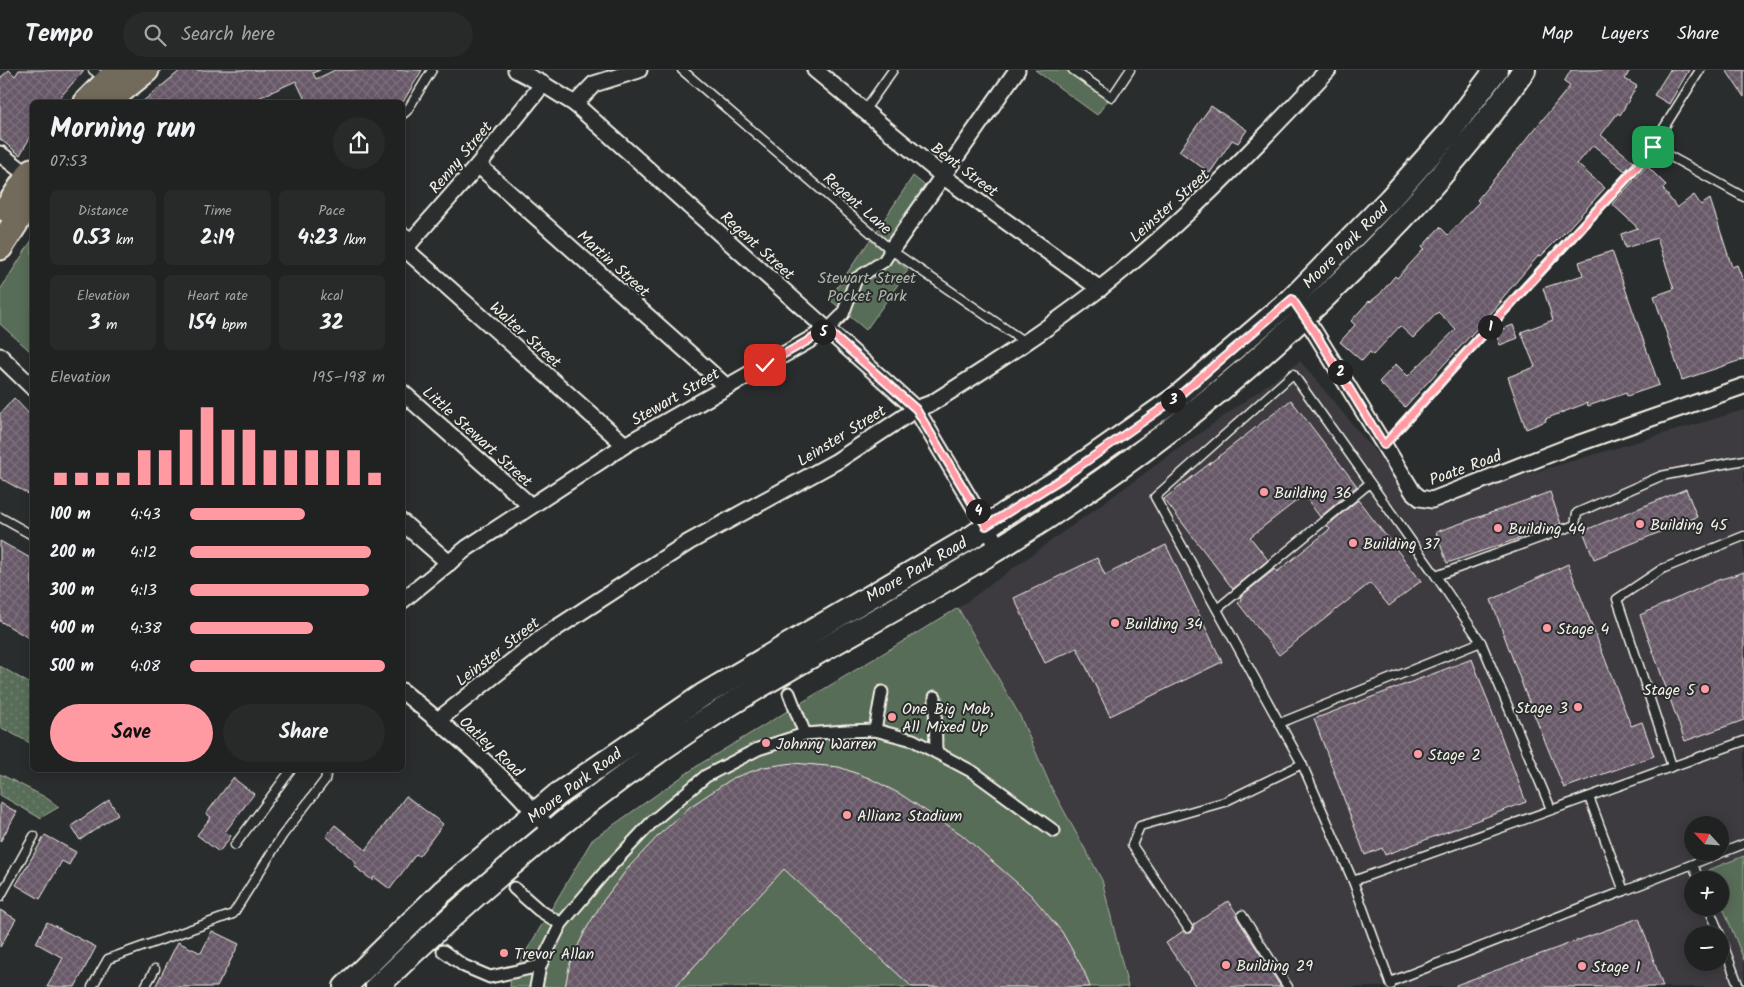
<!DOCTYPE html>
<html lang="en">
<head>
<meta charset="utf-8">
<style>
  :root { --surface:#202222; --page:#282a2a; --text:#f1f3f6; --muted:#a2a4a5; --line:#3d3f40; --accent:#ff9aa2 }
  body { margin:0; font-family:Kalam,sans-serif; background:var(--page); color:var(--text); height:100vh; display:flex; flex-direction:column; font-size:19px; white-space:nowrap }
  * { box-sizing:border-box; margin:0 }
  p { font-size:16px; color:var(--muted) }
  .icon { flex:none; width:28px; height:28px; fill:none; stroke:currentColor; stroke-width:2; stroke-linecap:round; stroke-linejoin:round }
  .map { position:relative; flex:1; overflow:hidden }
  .side { position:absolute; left:30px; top:30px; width:375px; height:672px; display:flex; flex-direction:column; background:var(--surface); border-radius:8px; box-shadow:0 2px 12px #0003,0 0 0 1px var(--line) }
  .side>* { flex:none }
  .needle { width:32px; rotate:296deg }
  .tools { position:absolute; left:1684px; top:746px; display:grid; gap:10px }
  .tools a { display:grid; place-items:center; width:45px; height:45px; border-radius:50%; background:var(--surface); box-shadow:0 2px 12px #0003,0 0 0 1px var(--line); font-size:25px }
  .pin { position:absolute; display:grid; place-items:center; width:42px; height:42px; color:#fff; margin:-21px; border-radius:10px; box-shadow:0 2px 8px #0006 }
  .km { position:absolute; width:25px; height:25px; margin:-12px; border-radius:50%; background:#222; color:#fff; font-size:14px; line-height:25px; text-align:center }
  .round { display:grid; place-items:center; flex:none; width:52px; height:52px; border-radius:26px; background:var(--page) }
  .head { display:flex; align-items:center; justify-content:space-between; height:85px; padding:0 20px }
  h1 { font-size:28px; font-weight:700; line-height:38px }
  .figures { display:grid; grid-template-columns:repeat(3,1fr); gap:8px; height:85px; padding:5px 20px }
  .figures div { display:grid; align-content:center; border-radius:8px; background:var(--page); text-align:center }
  .figures b { font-size:21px; font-weight:700 }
  .figures small { font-size:14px; font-weight:400 }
  .figures p { font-size:14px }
  .chart { height:140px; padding:10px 20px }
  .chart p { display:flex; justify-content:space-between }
  .chart svg { width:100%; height:90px; margin-top:5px; stroke:var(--accent); stroke-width:6 }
  .action { display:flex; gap:10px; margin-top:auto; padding:10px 20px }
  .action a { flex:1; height:58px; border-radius:30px; background:var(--accent); color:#111; font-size:20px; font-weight:700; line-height:58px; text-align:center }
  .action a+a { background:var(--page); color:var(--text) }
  ul { padding:0 20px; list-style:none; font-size:16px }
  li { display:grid; grid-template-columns:80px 60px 1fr; align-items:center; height:38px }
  li i { height:12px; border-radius:6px; background:var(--accent) }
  header { display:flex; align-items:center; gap:30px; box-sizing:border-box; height:70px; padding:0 25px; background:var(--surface); border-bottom:1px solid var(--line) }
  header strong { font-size:24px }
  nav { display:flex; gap:28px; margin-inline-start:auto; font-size:18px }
  .search { width:350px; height:45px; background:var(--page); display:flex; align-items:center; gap:12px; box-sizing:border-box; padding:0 18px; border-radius:28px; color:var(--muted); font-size:19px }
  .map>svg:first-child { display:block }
  .built { fill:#3c3a3f; fill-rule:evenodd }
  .grass { fill:url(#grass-dots); stroke:#a6afa0 }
  .park { fill:#596d58; stroke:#a6afa0 }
  .building { fill:url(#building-cross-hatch); stroke:#f4f1e8 }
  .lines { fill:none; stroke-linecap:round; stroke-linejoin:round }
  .service-casing { stroke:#f4f1e8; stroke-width:11 }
  .pedestrian-casing { stroke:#f4f1e8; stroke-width:15 }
  .minor-casing { stroke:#f4f1e8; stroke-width:19 }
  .secondary-casing { stroke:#f4f1e8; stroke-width:26 }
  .primary-casing { stroke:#f4f1e8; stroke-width:29 }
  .service { stroke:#2a2d2e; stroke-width:8 }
  .pedestrian { stroke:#2a2d2e; stroke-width:11 }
  .minor { stroke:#2a2d2e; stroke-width:15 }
  .secondary { stroke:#2a2d2e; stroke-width:22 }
  .primary { stroke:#726b5a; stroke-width:25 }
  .route-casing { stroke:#fff; stroke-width:10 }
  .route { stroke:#ff9aa2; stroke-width:6 }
  .poi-dot { fill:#ff9aa2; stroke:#2a2d2e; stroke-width:2 }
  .labels { text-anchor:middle; stroke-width:4; stroke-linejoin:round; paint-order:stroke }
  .street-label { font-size:16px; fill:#f4f1e8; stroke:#2a2d2e }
  .park-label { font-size:16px; fill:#aeb6a7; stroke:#2a2d2e }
  .poi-label { font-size:16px; fill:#f4f1e8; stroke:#2a2d2e; text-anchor:start }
</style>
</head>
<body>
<header>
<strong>Tempo</strong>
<div class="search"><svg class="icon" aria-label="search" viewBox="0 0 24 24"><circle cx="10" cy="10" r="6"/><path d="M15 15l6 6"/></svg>Search here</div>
<nav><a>Map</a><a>Layers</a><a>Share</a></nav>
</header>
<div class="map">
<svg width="1744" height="917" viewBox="0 0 1744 917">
  <defs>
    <pattern id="grass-dots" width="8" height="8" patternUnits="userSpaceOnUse" patternTransform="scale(1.25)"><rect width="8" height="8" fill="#596d58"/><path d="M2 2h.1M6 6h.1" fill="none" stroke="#718270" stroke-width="1.8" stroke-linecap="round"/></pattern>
    <pattern id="building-cross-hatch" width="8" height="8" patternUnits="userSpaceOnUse" patternTransform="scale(1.25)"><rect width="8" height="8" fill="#675967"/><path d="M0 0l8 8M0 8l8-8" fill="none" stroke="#7d717d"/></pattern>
  </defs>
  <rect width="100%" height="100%" fill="#2a2d2e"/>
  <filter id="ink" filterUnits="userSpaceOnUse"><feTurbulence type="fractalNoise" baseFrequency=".02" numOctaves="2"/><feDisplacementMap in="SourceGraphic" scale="10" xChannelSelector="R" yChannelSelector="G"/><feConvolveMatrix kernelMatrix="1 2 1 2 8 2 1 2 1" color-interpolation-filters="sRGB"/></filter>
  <g filter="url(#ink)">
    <path class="built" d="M 1300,291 L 1420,436 L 1744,340 L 1744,917 L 1128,917 L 1102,810 L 1052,719 L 1020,646 L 958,538 ZM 1692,755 L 1720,755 L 1720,782 L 1692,782 ZM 1692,810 L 1720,810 L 1720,838 L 1692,838 ZM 1692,865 L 1720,865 L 1720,892 L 1692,892 Z"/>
    <g class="grass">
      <polygon points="0,596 32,615 32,674 0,657"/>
      <polygon points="0,704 45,727 59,737 40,748 0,725"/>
    </g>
    <g class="park">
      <polygon points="1035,0 1065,0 1108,30 1097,45"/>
      <polygon points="913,106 929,119 890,173 876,162"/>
      <polygon points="32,170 32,278 30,281 0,254 0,220"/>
      <polygon points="870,170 908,200 866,260 829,229"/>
      <polygon points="958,538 1020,646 1052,719 1102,810 1128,917 510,917 511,907 592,770 700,694"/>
      <polygon points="1744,786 1744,890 1720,830 1720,810 1712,810 1708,800"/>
    </g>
    <g class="building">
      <polygon points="9,0 15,6 19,0 84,0 56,32 32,32 32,64 20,85 0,69 0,8"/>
      <polygon points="181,0 320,0 313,3 316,9 335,0 422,0 403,32 306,32 296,11 256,29 258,32 142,32"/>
      <polygon points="1571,0 1630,0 1625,9 1637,16 1620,45 1618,43 1601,65 1634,92 1625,101 1593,75 1577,94 1605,118 1564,163 1541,186 1539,185 1499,232 1502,231 1405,337 1379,312 1396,294 1408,306 1456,259 1438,242 1413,268 1400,256 1373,285 1370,282 1362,291 1340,272 1355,255 1351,251 1369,231 1370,232 1380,224 1395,206 1397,208 1424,179 1422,177 1440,157 1448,165 1479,132 1477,130 1570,16 1564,12"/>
      <polygon points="1670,0 1689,0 1669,34 1654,25"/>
      <polygon points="1726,0 1744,0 1744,27"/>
      <polygon points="1211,36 1247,60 1238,73 1232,70 1210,103 1179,81"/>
      <polygon points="1647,96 1666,115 1663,119 1677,138 1694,125 1701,135 1710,129 1732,197 1737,195 1744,213 1744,289 1682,310 1654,226 1674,219 1657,168 1625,178 1621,164 1638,158 1612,134"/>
      <polygon points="1612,181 1659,315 1627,326 1626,323 1588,336 1587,333 1545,349 1546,351 1526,359 1508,307 1535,297 1521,262 1553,250 1543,218 1583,205 1579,192"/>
      <polygon points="1513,255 1518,268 1500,275 1495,262"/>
      <polygon points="14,328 32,347 32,426 0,408 0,344"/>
      <polygon points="1291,330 1357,416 1320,447 1304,425 1250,467 1268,490 1233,519 1164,429"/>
      <polygon points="1686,419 1697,447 1594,489 1583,461"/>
      <polygon points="1550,422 1561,454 1447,493 1436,462"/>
      <polygon points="1358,430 1421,511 1389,536 1370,513 1279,585 1238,533 1242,530 1240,527 1275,499 1277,502 1330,459 1327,456"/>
      <polygon points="0,471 32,489 32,570 0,551"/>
      <polygon points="1166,475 1222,592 1110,646 1077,578 1045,593 1014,528 1097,488 1105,505"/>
      <polygon points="1568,494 1631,656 1642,652 1654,686 1564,718 1525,622 1491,530"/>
      <polygon points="1744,502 1744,650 1685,671 1640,545 1718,510"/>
      <polygon points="1472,589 1526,732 1385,785 1382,778 1365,785 1314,649"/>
      <polygon points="793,693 839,697 869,708 900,724 961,764 1031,825 1062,862 1084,901 1090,917 912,917 784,799 675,917 565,917 570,893 585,861 603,831 628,798 660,764 691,736 733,708 764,697"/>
      <polygon points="233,708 254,724 225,762 231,766 219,782 197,765 211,747 206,744"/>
      <polygon points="406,726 443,754 419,786 416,784 390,819 374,807 372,810 360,801 354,795 356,792 326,766 335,755 366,780"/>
      <polygon points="109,730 118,744 80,770 71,756"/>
      <polygon points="0,733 17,742 0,772"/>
      <polygon points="45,765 76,782 69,795 62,791 40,829 16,815"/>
      <polygon points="1228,831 1237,844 1237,848 1281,917 1196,917 1166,873 1183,861 1186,863 1191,863 1193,860 1193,855"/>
      <polygon points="0,840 16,849 0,877"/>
      <polygon points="1639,848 1663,917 1456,917 1456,915"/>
      <polygon points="47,852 96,877 75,917 47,917 63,888 36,873"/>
      <polygon points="212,861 239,874 217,917 155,917 178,872 201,883"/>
    </g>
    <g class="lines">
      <g class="service-casing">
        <g id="service">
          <polyline points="93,0 105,10"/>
          <polyline points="682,0 891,180 1026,273"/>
          <polyline points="1073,0 1112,27 1130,0"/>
          <polyline points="864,41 893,0"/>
          <polyline points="402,45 407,41 432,0"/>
          <polyline points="1653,77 1744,127"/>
          <polyline points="402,161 414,167"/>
          <polyline points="1384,375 1501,244 1645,88 1700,0"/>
          <polyline points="0,447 32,465"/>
          <polyline points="1436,506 1481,572"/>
          <polyline points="1217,539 1370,413"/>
          <polyline points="1280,653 1481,572 1551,739"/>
          <polyline points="1302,694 1155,427 1293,304 1436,506 1575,455 1577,443 1661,406 1744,390"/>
          <polyline points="1672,696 1617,529 1662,499 1744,466"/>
          <polyline points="1589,727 1624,821 1693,794"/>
          <polyline points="235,775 291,700"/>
          <polyline points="1699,810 1693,794 1744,774"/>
          <polyline points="1353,811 1391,915"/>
          <polyline points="0,827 34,766"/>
          <polyline points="1709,838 1720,865"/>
          <polyline points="1242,845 1288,917"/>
          <polyline points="1188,858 1132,775 1140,756 1224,732 1302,694 1353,811 1744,671"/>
          <polyline points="1720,866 1739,917"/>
          <polyline points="1390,912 1624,821"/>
          <polyline points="92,917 108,889 233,844 282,766 325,710 327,700"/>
          <polyline points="145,917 155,899"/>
        </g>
      </g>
      <g class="pedestrian-casing">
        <g id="pedestrian">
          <polyline points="827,260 843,244 856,209 884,191 891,180"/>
          <polyline points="789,623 805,664"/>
          <polyline points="935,627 936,682"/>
          <polyline points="875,660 882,622"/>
          <polyline points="514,818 539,840 561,854"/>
          <polyline points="443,881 464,896 490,907 540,896"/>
          <polyline points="536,917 540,896 561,854 605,802 653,751 706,706 758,679 805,664 846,661 875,660 913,670 973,702 1054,761"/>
        </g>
      </g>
      <g class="minor-casing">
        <g id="minor">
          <polyline points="516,0 543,14 575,34 916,339 999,478"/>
          <polyline points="815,0 944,107 1100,219"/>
          <polyline points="575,34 594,14 639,0"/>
          <polyline points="0,84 29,106"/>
          <polyline points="478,95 727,317"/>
          <polyline points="405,179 625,375"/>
          <polyline points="891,180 1017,0"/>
          <polyline points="402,182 478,95 543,14"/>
          <polyline points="1300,241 1314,261 1413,422 1420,428 1432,430 1568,377 1744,316"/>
          <polyline points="0,286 32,317"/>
          <polyline points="402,322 531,436"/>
          <polyline points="402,452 449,493"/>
          <polyline points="402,531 467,478 625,375 827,260"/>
          <path d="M 402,621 C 455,664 510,710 552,763"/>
          <path d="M 438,650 L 544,566 L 689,472 L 837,391 L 916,339 L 932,333 C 989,297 1045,261 1098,220 C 1182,155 1255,77 1328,0"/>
        </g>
      </g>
      <g class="secondary-casing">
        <g id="secondary">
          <polyline points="345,917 442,822 557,725 703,625 972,467 1006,443 1061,409 1175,329 1292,229 1390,129 1448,64 1496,0"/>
          <path d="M 377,917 C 471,825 578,735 687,662 C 782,599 884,548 981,489 C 1128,401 1263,294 1381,171 C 1433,117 1481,61 1524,0"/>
        </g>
      </g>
      <g class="primary-casing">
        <g id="primary">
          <polyline points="87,32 117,2"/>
          <polyline points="108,32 126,16 146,0"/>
          <polyline points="7,139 32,101"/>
          <polyline points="0,177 32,127"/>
        </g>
      </g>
      <use href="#service" class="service"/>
      <use href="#pedestrian" class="pedestrian"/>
      <use href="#minor" class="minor"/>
      <use href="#secondary" class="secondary"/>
      <use href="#primary" class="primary"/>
    </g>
  </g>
  <g class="lines" filter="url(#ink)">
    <g class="route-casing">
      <polyline id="route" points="765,295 827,260 916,339 986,456 1061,409 1175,329 1292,229 1314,261 1384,375 1501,244 1645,88 1653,77"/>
    </g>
    <use href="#route" class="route"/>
  </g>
  <g class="poi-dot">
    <circle cx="1264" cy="422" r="5"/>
    <circle cx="1640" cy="454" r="5"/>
    <circle cx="1498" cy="458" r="5"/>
    <circle cx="1353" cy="473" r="5"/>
    <circle cx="1115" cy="553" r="5"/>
    <circle cx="1547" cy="558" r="5"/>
    <circle cx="1705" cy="619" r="5"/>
    <circle cx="1578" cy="637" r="5"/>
    <circle cx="892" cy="647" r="5"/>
    <circle cx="766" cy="673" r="5"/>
    <circle cx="1418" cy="684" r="5"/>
    <circle cx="847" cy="745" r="5"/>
    <circle cx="504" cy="883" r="5"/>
    <circle cx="1226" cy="895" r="5"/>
    <circle cx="1582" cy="896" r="5"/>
  </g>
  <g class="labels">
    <g class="street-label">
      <text transform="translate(460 87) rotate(-50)" y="6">Renny Street</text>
      <text transform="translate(965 99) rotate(37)" y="6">Bent Street</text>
      <text transform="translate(858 133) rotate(41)" y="6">Regent Lane</text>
      <text transform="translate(1169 135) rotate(-42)" y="6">Leinster Street</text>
      <text transform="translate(758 175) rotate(42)" y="6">Regent Street</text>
      <text transform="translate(1345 175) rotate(-45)" y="6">Moore Park Road</text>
      <text transform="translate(614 193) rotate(42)" y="6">Martin Street</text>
      <text transform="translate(526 264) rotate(42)" y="6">Walter Street</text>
      <text transform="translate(675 326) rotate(-30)" y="6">Stewart Street</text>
      <text transform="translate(841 365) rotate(-32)" y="6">Leinster Street</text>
      <text transform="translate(478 366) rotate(42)" y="6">Little Stewart Street</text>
      <text transform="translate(1465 397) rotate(-20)" y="6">Poate Road</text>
      <text transform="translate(916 499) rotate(-30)" y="6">Moore Park Road</text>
      <text transform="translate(497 581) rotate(-38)" y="6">Leinster Street</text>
      <text transform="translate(492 676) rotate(43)" y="6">Oatley Road</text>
      <text transform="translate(574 715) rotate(-37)" y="6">Moore Park Road</text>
    </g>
    <g class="park-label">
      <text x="867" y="213">Stewart Street<tspan x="867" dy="18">Pocket Park</tspan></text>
    </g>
    <g class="poi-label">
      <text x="1274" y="428">Building 36</text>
      <text x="1650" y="460">Building 45</text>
      <text x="1508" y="464">Building 44</text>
      <text x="1363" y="479">Building 37</text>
      <text x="1125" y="559">Building 34</text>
      <text x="1557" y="564">Stage 4</text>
      <text x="1695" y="625" text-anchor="end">Stage 5</text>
      <text x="1568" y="643" text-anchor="end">Stage 3</text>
      <text x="902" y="644">One Big Mob,<tspan x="902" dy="18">All Mixed Up</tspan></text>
      <text x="776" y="679">Johnny Warren</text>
      <text x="1428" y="690">Stage 2</text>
      <text x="857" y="751">Allianz Stadium</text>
      <text x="514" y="889">Trevor Allan</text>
      <text x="1236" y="901">Building 29</text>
      <text x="1592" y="902">Stage 1</text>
    </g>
  </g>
</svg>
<div class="tools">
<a><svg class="needle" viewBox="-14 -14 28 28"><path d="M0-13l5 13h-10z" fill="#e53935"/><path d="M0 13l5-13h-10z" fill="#a2a4a5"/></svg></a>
<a>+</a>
<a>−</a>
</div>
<div class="pin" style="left:1653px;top:77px;background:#1e9e55"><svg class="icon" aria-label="arrive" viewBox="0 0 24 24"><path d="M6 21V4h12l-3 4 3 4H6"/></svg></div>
<div class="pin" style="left:765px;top:295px;background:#d93025"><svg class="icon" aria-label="check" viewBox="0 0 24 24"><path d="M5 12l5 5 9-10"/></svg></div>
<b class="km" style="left:1490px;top:257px">1</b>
<b class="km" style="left:1340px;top:302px">2</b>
<b class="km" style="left:1173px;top:330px">3</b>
<b class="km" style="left:978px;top:441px">4</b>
<b class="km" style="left:823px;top:262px">5</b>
<section class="side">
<div class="head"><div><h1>Morning run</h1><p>07:53</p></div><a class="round"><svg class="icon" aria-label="share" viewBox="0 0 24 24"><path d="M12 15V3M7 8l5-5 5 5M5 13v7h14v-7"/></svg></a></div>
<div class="figures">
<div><p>Distance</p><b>0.53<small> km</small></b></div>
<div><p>Time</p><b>2:19</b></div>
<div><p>Pace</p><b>4:23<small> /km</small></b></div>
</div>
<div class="figures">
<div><p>Elevation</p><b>3<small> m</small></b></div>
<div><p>Heart rate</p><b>154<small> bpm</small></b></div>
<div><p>kcal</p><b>32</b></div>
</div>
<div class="chart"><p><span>Elevation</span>195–198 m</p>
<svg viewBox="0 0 160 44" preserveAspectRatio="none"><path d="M5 44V38M15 44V38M25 44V38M35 44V38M45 44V27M55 44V27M65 44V17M75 44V6M85 44V17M95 44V17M105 44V27M115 44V27M125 44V27M135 44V27M145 44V27M155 44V38"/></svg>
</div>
<ul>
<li><b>100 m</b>4:43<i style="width:59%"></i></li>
<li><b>200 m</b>4:12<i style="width:93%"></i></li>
<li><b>300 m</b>4:13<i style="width:92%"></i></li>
<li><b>400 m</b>4:38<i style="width:63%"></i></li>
<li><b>500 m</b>4:08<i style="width:100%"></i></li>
</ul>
<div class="action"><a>Save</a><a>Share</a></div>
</section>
</div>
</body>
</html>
